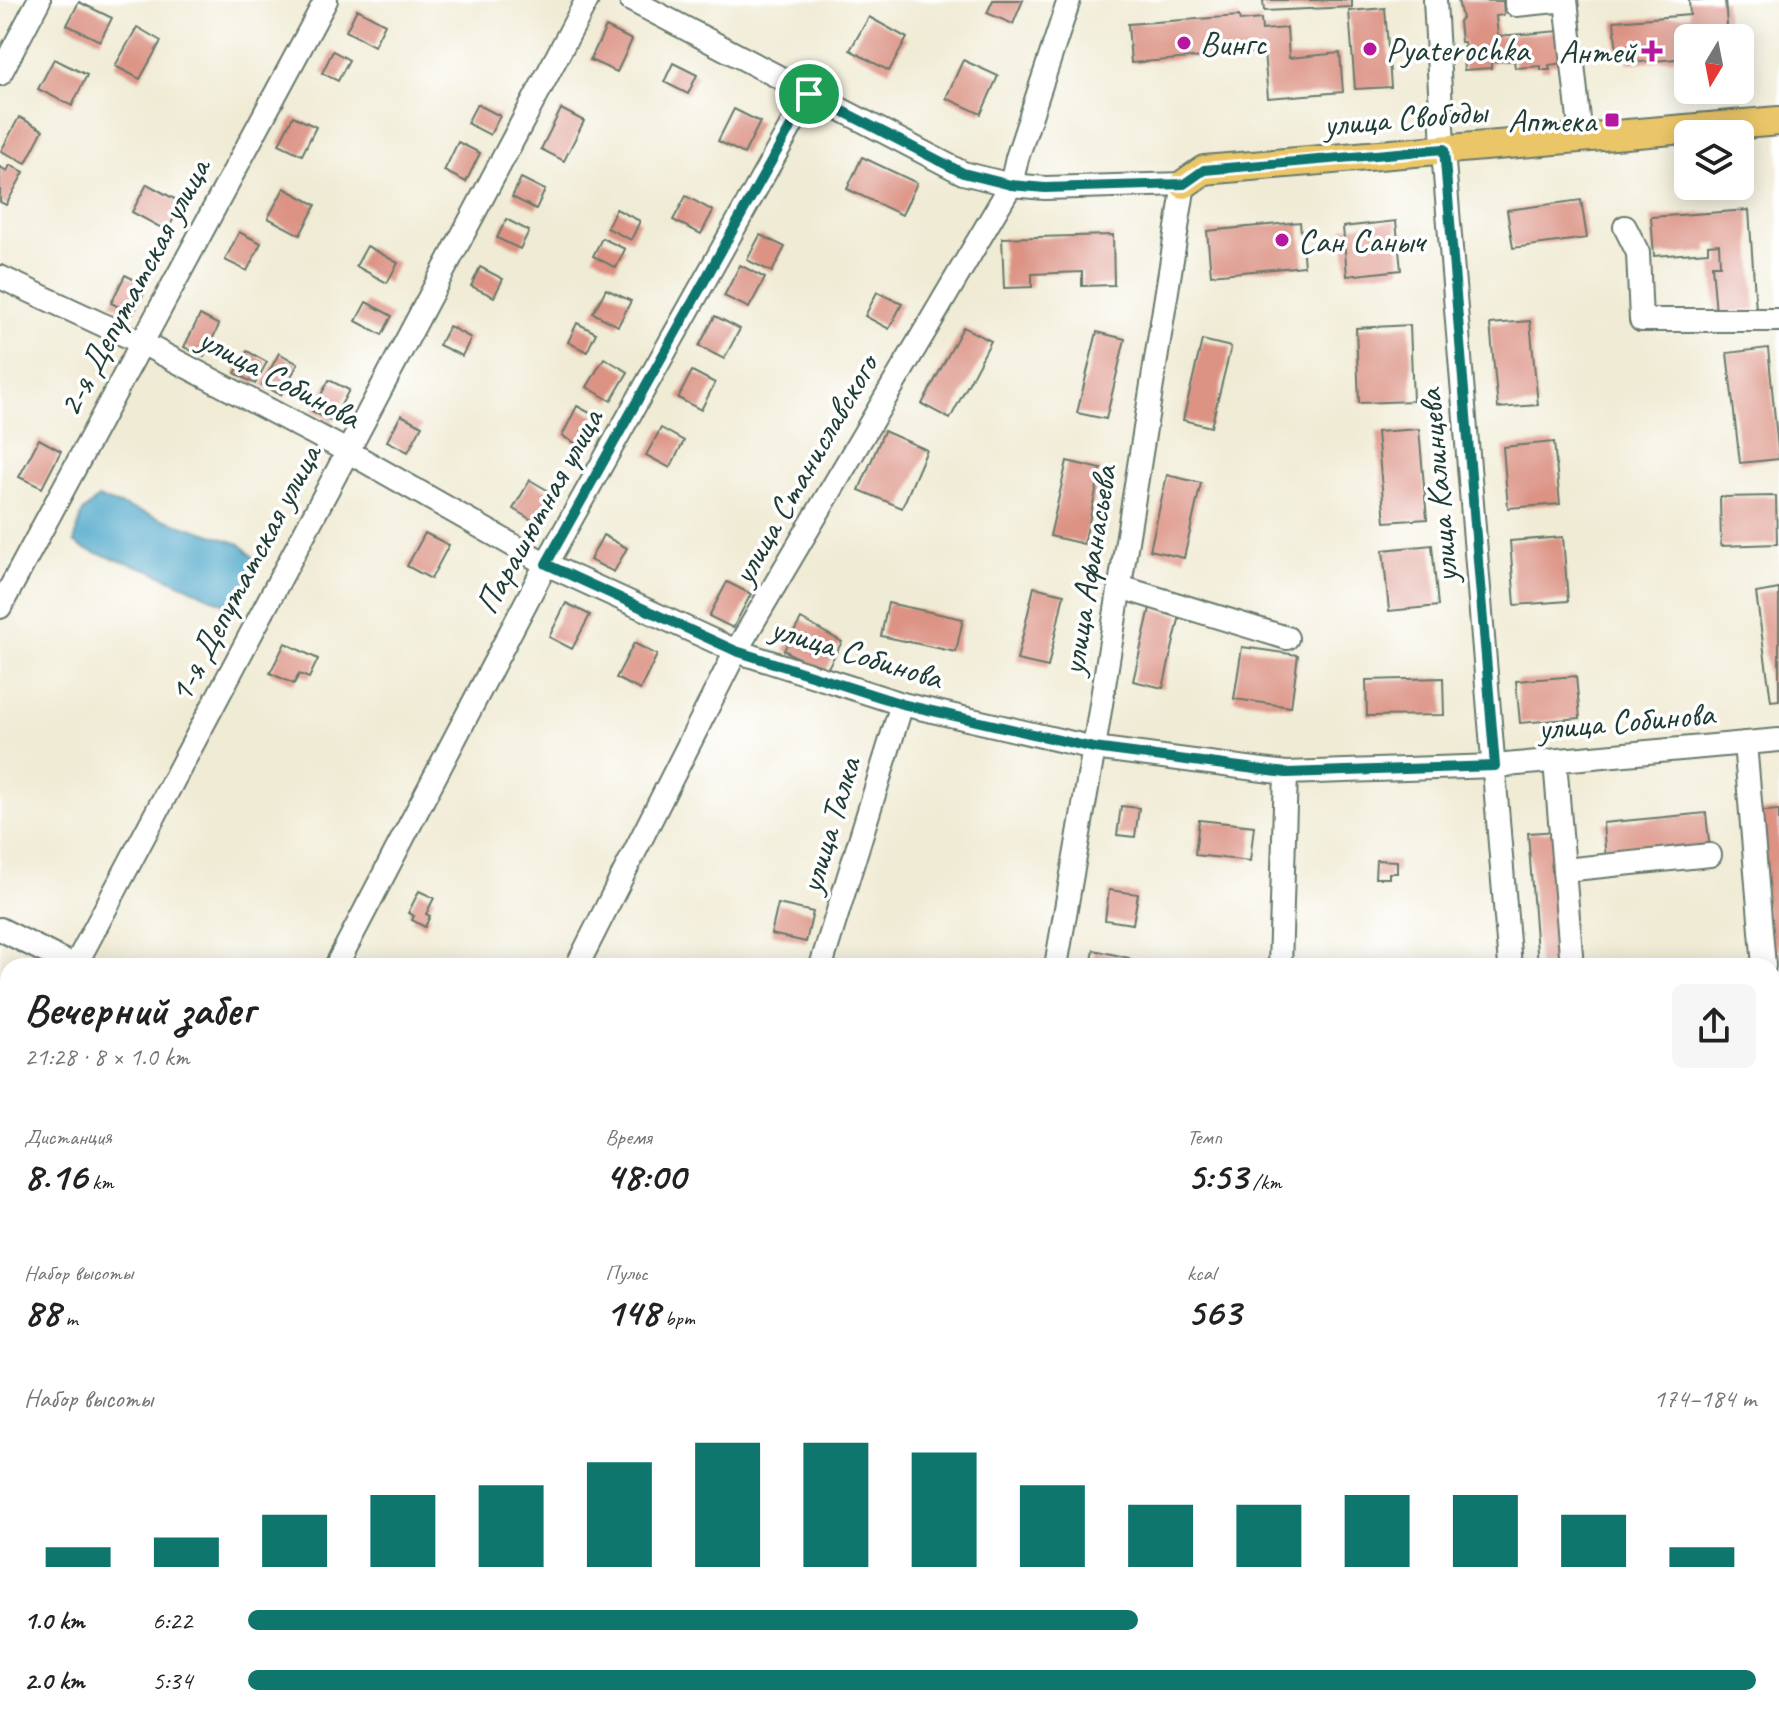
<!DOCTYPE html>
<html lang="ru">
<head>
<meta charset="utf-8">
<style>
  :root { --surface:#fff; --page:#f6f6f6; --text:#222; --muted:#767676; --accent:#0f766e }
  body { margin:0; font-family:Caveat,sans-serif; background:var(--page); color:var(--text); height:100vh; display:flex; flex-direction:column; font-size:30px; white-space:nowrap }
  * { box-sizing:border-box; margin:0 }
  p { font-size:26px; color:var(--muted) }
  .icon { flex:none; width:44px; height:44px; fill:none; stroke:currentColor; stroke-width:2; stroke-linecap:round; stroke-linejoin:round }
  .map { position:relative; flex:1; overflow:hidden }
  .side { position:absolute; left:0px; top:958px; width:1780px; height:770px; display:flex; flex-direction:column; background:var(--surface); border-radius:24px 24px 0 0; box-shadow:0 4px 20px #0003 }
  .side>* { flex:none }
  .needle { width:52px; rotate:190deg }
  .fabs { position:absolute; left:1674px; top:24px; display:grid; gap:16px }
  .fabs a { display:grid; place-items:center; width:80px; height:80px; border-radius:12px; background:var(--surface); box-shadow:0 4px 20px #0003; font-size:40px }
  .pin { position:absolute; display:grid; place-items:center; width:68px; height:68px; color:#fff; margin:-34px; border:4px solid #fff; border-radius:50%; box-shadow:0 2px 8px #0007 }
  .round { display:grid; place-items:center; flex:none; width:84px; height:84px; border-radius:12px; background:var(--page) }
  .head { display:flex; align-items:center; justify-content:space-between; height:136px; padding:0 24px }
  h1 { font-size:44px; font-weight:700; line-height:60px }
  .metrics { display:grid; grid-template-columns:repeat(3,1fr); gap:12px; height:136px; padding:8px 24px }
  .metrics div { display:grid; align-content:center }
  .metrics b { font-size:40px; font-weight:700 }
  .metrics small { font-size:22px; font-weight:400 }
  .metrics p { font-size:22px }
  .chart { height:224px; padding:16px 24px }
  .chart p { display:flex; justify-content:space-between }
  .chart svg { width:100%; height:144px; margin-top:8px; stroke:var(--accent); stroke-width:6 }
  ul { padding:0 24px; list-style:none; font-size:26px }
  li { display:grid; grid-template-columns:128px 96px 1fr; align-items:center; height:60px }
  li i { height:20px; border-radius:10px; background:var(--accent) }
  .map>svg:first-child { display:block }
  .water { fill:#4aa5c8; stroke:#34717e; stroke-width:2 }
  .building { fill:#dc9384 }
  .lines { fill:none; stroke-linecap:round; stroke-linejoin:round }
  .minor-casing { stroke:#687a6c; stroke-width:26 }
  .major-casing { stroke:#687a6c; stroke-width:32 }
  .minor { stroke:#fff; stroke-width:22 }
  .major { stroke:#ebc669; stroke-width:28 }
  .route-casing { stroke:#fff; stroke-width:16 }
  .route { stroke:#0f766e; stroke-width:10 }
  .poi-dot { fill:#b5179e; stroke:#fff; stroke-width:3 }
  .labels { text-anchor:middle; stroke-width:7; stroke-linejoin:round; paint-order:stroke }
  .poi-label { font-size:34px; fill:#1f3d34; stroke:#fff; text-anchor:start }
  .street-label { font-size:34px; fill:#1f3d34; stroke:#fff }
</style>
</head>
<body>
<div class="map">
<svg width="1779" height="1727" viewBox="0 0 1779 1727">
  <rect width="100%" height="100%" fill="#fff"/>
  <filter id="ink" filterUnits="userSpaceOnUse"><feTurbulence type="fractalNoise" baseFrequency=".0125" numOctaves="2"/><feDisplacementMap in="SourceGraphic" scale="16" xChannelSelector="R" yChannelSelector="G"/><feConvolveMatrix kernelMatrix="1 2 1 2 8 2 1 2 1" color-interpolation-filters="sRGB"/></filter>
  <filter id="wash" filterUnits="userSpaceOnUse"><feTurbulence type="fractalNoise" baseFrequency=".006" numOctaves="4" result="noise"/><feDisplacementMap in="SourceGraphic" scale="32" xChannelSelector="R" yChannelSelector="G"/><feGaussianBlur stdDeviation="1.8" result="paint"/><feColorMatrix in="noise" values="0 0 0 0 0 0 0 0 0 0 0 0 0 0 0 0 0 1.4 0 .05"/><feComposite in="paint" operator="in"/></filter>
  <g filter="url(#wash)">
    <rect width="100%" height="100%" fill="#f0ebd4"/>
    <polygon class="water" points="98,498 240,544 259,563 242,597 229,606 150,570 84,549 74,542 82,513"/>
    <g id="blocks">
      <g class="building">
        <polygon points="993,0 1023,0 1013,24 987,13"/>
        <polygon points="1263,0 1352,0 1352,7 1264,11"/>
        <polygon points="1458,0 1503,1 1504,15 1496,16 1498,36 1560,31 1563,63 1549,65 1550,70 1541,70 1541,66 1515,68 1514,60 1491,62 1491,68 1464,70 1462,48 1465,48 1464,42 1461,42 1459,21 1462,18"/>
        <polygon points="1689,0 1725,0 1728,38 1688,38 1688,58 1628,63 1627,53 1617,54 1614,21 1690,15"/>
        <polygon points="79,2 112,18 100,41 67,25"/>
        <polygon points="1385,8 1391,87 1355,89 1349,11"/>
        <polygon points="357,9 385,24 374,46 346,31"/>
        <polygon points="1239,16 1240,21 1261,19 1262,30 1287,28 1289,58 1340,53 1343,92 1268,98 1264,52 1131,63 1128,24"/>
        <polygon points="869,17 907,38 889,71 850,50"/>
        <polygon points="137,27 161,41 140,79 115,66"/>
        <polygon points="606,27 632,40 617,72 590,60"/>
        <polygon points="333,51 349,60 338,81 322,73"/>
        <polygon points="54,59 87,75 72,106 38,89"/>
        <polygon points="963,60 998,76 981,114 946,98"/>
        <polygon points="673,63 697,75 688,94 664,82"/>
        <polygon points="477,104 500,116 490,135 467,123"/>
        <polygon points="561,109 584,121 564,161 541,149"/>
        <polygon points="734,109 760,122 744,154 718,141"/>
        <polygon points="293,116 316,127 302,155 279,144"/>
        <polygon points="19,117 43,130 26,163 1,151"/>
        <polygon points="458,142 480,153 466,182 444,171"/>
        <polygon points="862,157 917,183 902,215 847,189"/>
        <polygon points="10,165 24,172 6,205 0,202 0,167 7,171"/>
        <polygon points="521,178 545,190 536,209 512,197"/>
        <polygon points="147,184 182,203 167,231 132,212"/>
        <polygon points="284,188 316,205 300,235 268,218"/>
        <polygon points="686,196 713,211 701,234 673,220"/>
        <polygon points="1581,200 1587,238 1513,248 1507,210"/>
        <polygon points="616,209 640,221 631,240 607,228"/>
        <polygon points="1749,210 1756,310 1716,313 1712,265 1720,265 1719,244 1708,245 1708,252 1654,256 1651,217"/>
        <polygon points="506,219 529,231 520,249 497,238"/>
        <polygon points="1396,221 1401,270 1347,276 1343,227"/>
        <polygon points="1300,222 1304,266 1211,275 1207,231"/>
        <polygon points="239,232 261,243 247,271 225,260"/>
        <polygon points="760,235 785,247 772,272 747,260"/>
        <polygon points="1113,235 1114,285 1082,286 1082,272 1032,274 1032,287 1004,288 1002,238"/>
        <polygon points="602,238 625,249 616,268 593,256"/>
        <polygon points="367,246 398,263 387,283 356,266"/>
        <polygon points="740,265 765,278 749,308 724,296"/>
        <polygon points="480,267 503,279 494,297 471,286"/>
        <polygon points="125,275 147,286 133,314 111,303"/>
        <polygon points="606,289 631,301 618,326 593,313"/>
        <polygon points="877,292 902,304 889,329 865,316"/>
        <polygon points="366,302 392,316 382,335 356,321"/>
        <polygon points="200,315 219,325 204,357 184,347"/>
        <polygon points="715,316 740,329 724,359 699,346"/>
        <polygon points="1530,321 1538,405 1498,408 1490,324"/>
        <polygon points="577,323 596,333 587,352 568,342"/>
        <polygon points="1410,325 1413,401 1359,403 1356,328"/>
        <polygon points="449,326 471,338 462,356 439,345"/>
        <polygon points="963,327 991,341 950,419 922,404"/>
        <polygon points="1097,332 1125,339 1106,419 1077,413"/>
        <polygon points="1202,340 1231,347 1211,427 1183,420"/>
        <polygon points="1768,348 1779,459 1740,463 1727,353"/>
        <polygon points="247,351 267,362 255,384 235,373"/>
        <polygon points="279,353 298,364 281,395 262,385"/>
        <polygon points="604,358 628,372 611,401 587,387"/>
        <polygon points="692,371 715,383 701,410 678,398"/>
        <polygon points="329,380 349,390 332,422 312,411"/>
        <polygon points="577,406 601,419 586,449 562,436"/>
        <polygon points="401,415 422,426 408,452 387,441"/>
        <polygon points="661,428 684,441 670,468 646,455"/>
        <polygon points="1419,429 1427,519 1385,522 1377,432"/>
        <polygon points="884,431 927,450 902,508 859,490"/>
        <polygon points="39,439 61,451 42,488 19,477"/>
        <polygon points="1554,442 1560,504 1508,508 1503,447"/>
        <polygon points="1067,461 1101,469 1084,544 1050,536"/>
        <polygon points="1167,475 1201,483 1184,558 1150,550"/>
        <polygon points="530,480 554,494 537,523 513,509"/>
        <polygon points="1776,496 1777,544 1721,546 1720,497"/>
        <polygon points="425,533 449,545 431,579 407,566"/>
        <polygon points="603,535 627,548 614,572 590,560"/>
        <polygon points="1563,537 1568,601 1515,605 1510,541"/>
        <polygon points="1432,545 1438,606 1389,611 1383,550"/>
        <polygon points="727,582 751,594 733,628 709,616"/>
        <polygon points="1034,587 1064,594 1048,667 1017,660"/>
        <polygon points="1779,589 1779,700 1771,701 1756,593"/>
        <polygon points="566,603 590,615 572,649 549,637"/>
        <polygon points="888,603 963,619 956,652 881,636"/>
        <polygon points="1150,608 1180,615 1163,688 1133,681"/>
        <polygon points="801,619 842,642 825,673 784,650"/>
        <polygon points="285,643 318,659 309,678 299,674 294,684 270,673"/>
        <polygon points="634,643 657,655 640,690 616,678"/>
        <polygon points="1242,647 1298,655 1291,707 1234,699"/>
        <polygon points="1576,676 1580,718 1520,723 1516,681"/>
        <polygon points="1443,678 1444,715 1367,716 1366,680"/>
        <polygon points="1121,806 1139,808 1135,837 1117,835"/>
        <polygon points="1779,810 1779,1032 1773,1032 1772,966 1755,812"/>
        <polygon points="1706,813 1710,851 1606,861 1603,823"/>
        <polygon points="1199,820 1254,826 1250,861 1195,855"/>
        <polygon points="1558,831 1568,966 1538,966 1528,833"/>
        <polygon points="1376,860 1397,861 1397,873 1389,873 1389,878 1375,878"/>
        <polygon points="1109,890 1138,894 1133,924 1105,920"/>
        <polygon points="419,891 434,898 426,914 430,916 425,927 412,920 414,916 408,913"/>
        <polygon points="778,904 813,912 806,942 771,934"/>
        <polygon points="1094,950 1129,958 1127,966 1091,966"/>
        <polygon points="726,1720 749,1720 747,1727 723,1727"/>
        <polygon points="1484,1720 1518,1720 1518,1727 1485,1727"/>
        <polygon points="1602,1720 1639,1720 1639,1727 1603,1727"/>
        <polygon points="1718,1720 1752,1720 1753,1727 1718,1727"/>
      </g>
    </g>
  </g>
  <g filter="url(#ink)">
    <use href="#blocks" fill-opacity="0" stroke="#687a6c" stroke-width="2"/>
    <g class="lines">
      <g class="minor-casing">
        <g id="minor">
          <polyline points="631,0 963,173 1011,185 1045,188 1184,184 1094,748 1056,966"/>
          <polyline points="1435,0 1444,163 1510,966"/>
          <polyline points="1516,0 1516,5 1566,0 1581,138"/>
          <polyline points="0,74 39,0"/>
          <polyline points="1625,227 1638,253 1641,320 1779,320"/>
          <polyline points="0,277 142,343 347,451 546,564 736,651 902,704 1094,748 1286,773 1495,766 1779,740"/>
          <polyline points="1120,587 1287,638"/>
          <polyline points="0,607 326,0"/>
          <polyline points="1745,743 1764,966"/>
          <polyline points="1555,761 1572,966"/>
          <polyline points="1564,870 1710,855"/>
          <polyline points="0,929 74,966"/>
          <polyline points="75,966 587,0"/>
          <polyline points="336,966 546,564 809,94"/>
          <polyline points="577,966 736,651 1011,185 1017,158 1069,0"/>
          <polyline points="821,966 902,704"/>
          <polyline points="1280,966 1286,773"/>
          <polyline points="1772,1098 1779,1097"/>
          <polyline points="0,1110 8,1095"/>
          <polyline points="1772,1374 1779,1373"/>
          <polyline points="0,1569 8,1573"/>
          <polyline points="0,1609 8,1593"/>
          <polyline points="303,1720 320,1727"/>
          <polyline points="1453,1720 1453,1727"/>
          <polyline points="1565,1720 1566,1727"/>
          <polyline points="1645,1720 1645,1727"/>
          <polyline points="1710,1720 1710,1727"/>
          <polyline points="199,1727 203,1720"/>
          <polyline points="457,1727 460,1720"/>
          <polyline points="690,1727 692,1720"/>
          <polyline points="919,1727 921,1720"/>
        </g>
      </g>
      <g class="major-casing">
        <polyline id="major" points="1184,184 1204,170 1779,121"/>
      </g>
      <use href="#minor" class="minor"/>
      <use href="#major" class="major"/>
    </g>
  </g>
  <g class="lines" filter="url(#ink)">
    <g class="route-casing">
      <polygon id="route" points="809,94 963,173 1011,185 1045,188 1184,184 1204,170 1444,149 1495,766 1286,773 1094,748 902,704 736,651 546,564"/>
    </g>
    <use href="#route" class="route"/>
  </g>
  <g class="poi-dot">
    <circle cx="1184" cy="43" r="8"/>
    <circle cx="1370" cy="49" r="8"/>
    <path d="M1648 39h8v8h8v8h-8v8h-8v-8h-8v-8h8z"/>
    <rect x="1604" y="112" width="16" height="16" rx="4"/>
    <circle cx="1282" cy="240" r="8"/>
  </g>
  <g class="labels">
    <g class="poi-label">
      <text x="1200" y="55">Вингс</text>
      <text x="1386" y="61">Pyaterochka</text>
      <text x="1636" y="63" text-anchor="end">Антей</text>
      <text x="1596" y="132" text-anchor="end">Аптека</text>
      <text x="1298" y="252">Сан Саныч</text>
    </g>
    <g class="street-label">
      <text transform="translate(1405 117) rotate(-5)" y="12">улица Свободы</text>
      <text transform="translate(133 287) rotate(-62)" y="12">2-я Депутатская улица</text>
      <text transform="translate(280 377) rotate(28)" y="12">улица Собинова</text>
      <text transform="translate(804 469) rotate(-60)" y="12">улица Станиславского</text>
      <text transform="translate(1437 486) rotate(-95)" y="12">улица Калинцева</text>
      <text transform="translate(538 511) rotate(-61)" y="12">Парашютная улица</text>
      <text transform="translate(1088 570) rotate(-81)" y="12">улица Афанасьева</text>
      <text transform="translate(244 573) rotate(-62)" y="12">1-я Депутатская улица</text>
      <text transform="translate(857 652) rotate(17)" y="12">улица Собинова</text>
      <text transform="translate(1626 720) rotate(-5)" y="12">улица Собинова</text>
      <text transform="translate(829 825) rotate(-73)" y="12">улица Талка</text>
    </g>
  </g>
</svg>
<div class="fabs">
<a><svg class="needle" viewBox="-14 -14 28 28"><path d="M0-13l5 13h-10z" fill="#e53935"/><path d="M0 13l5-13h-10z" fill="#767676"/></svg></a>
<a><svg class="icon" aria-label="layers" viewBox="0 0 24 24"><path d="M12 4l9 5-9 5-9-5zM3 14l9 5 9-5"/></svg></a>
</div>
<div class="pin" style="left:809px;top:94px;background:#1e9e55"><svg class="icon" aria-label="arrive" viewBox="0 0 24 24"><path d="M6 21V4h12l-3 4 3 4H6"/></svg></div>
<section class="side">
<div class="head"><div><h1>Вечерний забег</h1><p>21:28 · 8 × 1.0 km</p></div><a class="round"><svg class="icon" aria-label="share" viewBox="0 0 24 24"><path d="M12 15V3M7 8l5-5 5 5M5 13v7h14v-7"/></svg></a></div>
<div class="metrics">
<div><p>Дистанция</p><b>8.16<small> km</small></b></div>
<div><p>Время</p><b>48:00</b></div>
<div><p>Темп</p><b>5:53<small> /km</small></b></div>
</div>
<div class="metrics">
<div><p>Набор высоты</p><b>88<small> m</small></b></div>
<div><p>Пульс</p><b>148<small> bpm</small></b></div>
<div><p>kcal</p><b>563</b></div>
</div>
<div class="chart"><p><span>Набор высоты</span>174–184 m</p>
<svg viewBox="0 0 160 44" preserveAspectRatio="none"><path d="M5 44V38M15 44V35M25 44V28M35 44V22M45 44V19M55 44V12M65 44V6M75 44V6M85 44V9M95 44V19M105 44V25M115 44V25M125 44V22M135 44V22M145 44V28M155 44V38"/></svg>
</div>
<ul>
<li><b>1.0 km</b>6:22<i style="width:59%"></i></li>
<li><b>2.0 km</b>5:34<i style="width:100%"></i></li>
</ul>
</section>
</div>
</body>
</html>
